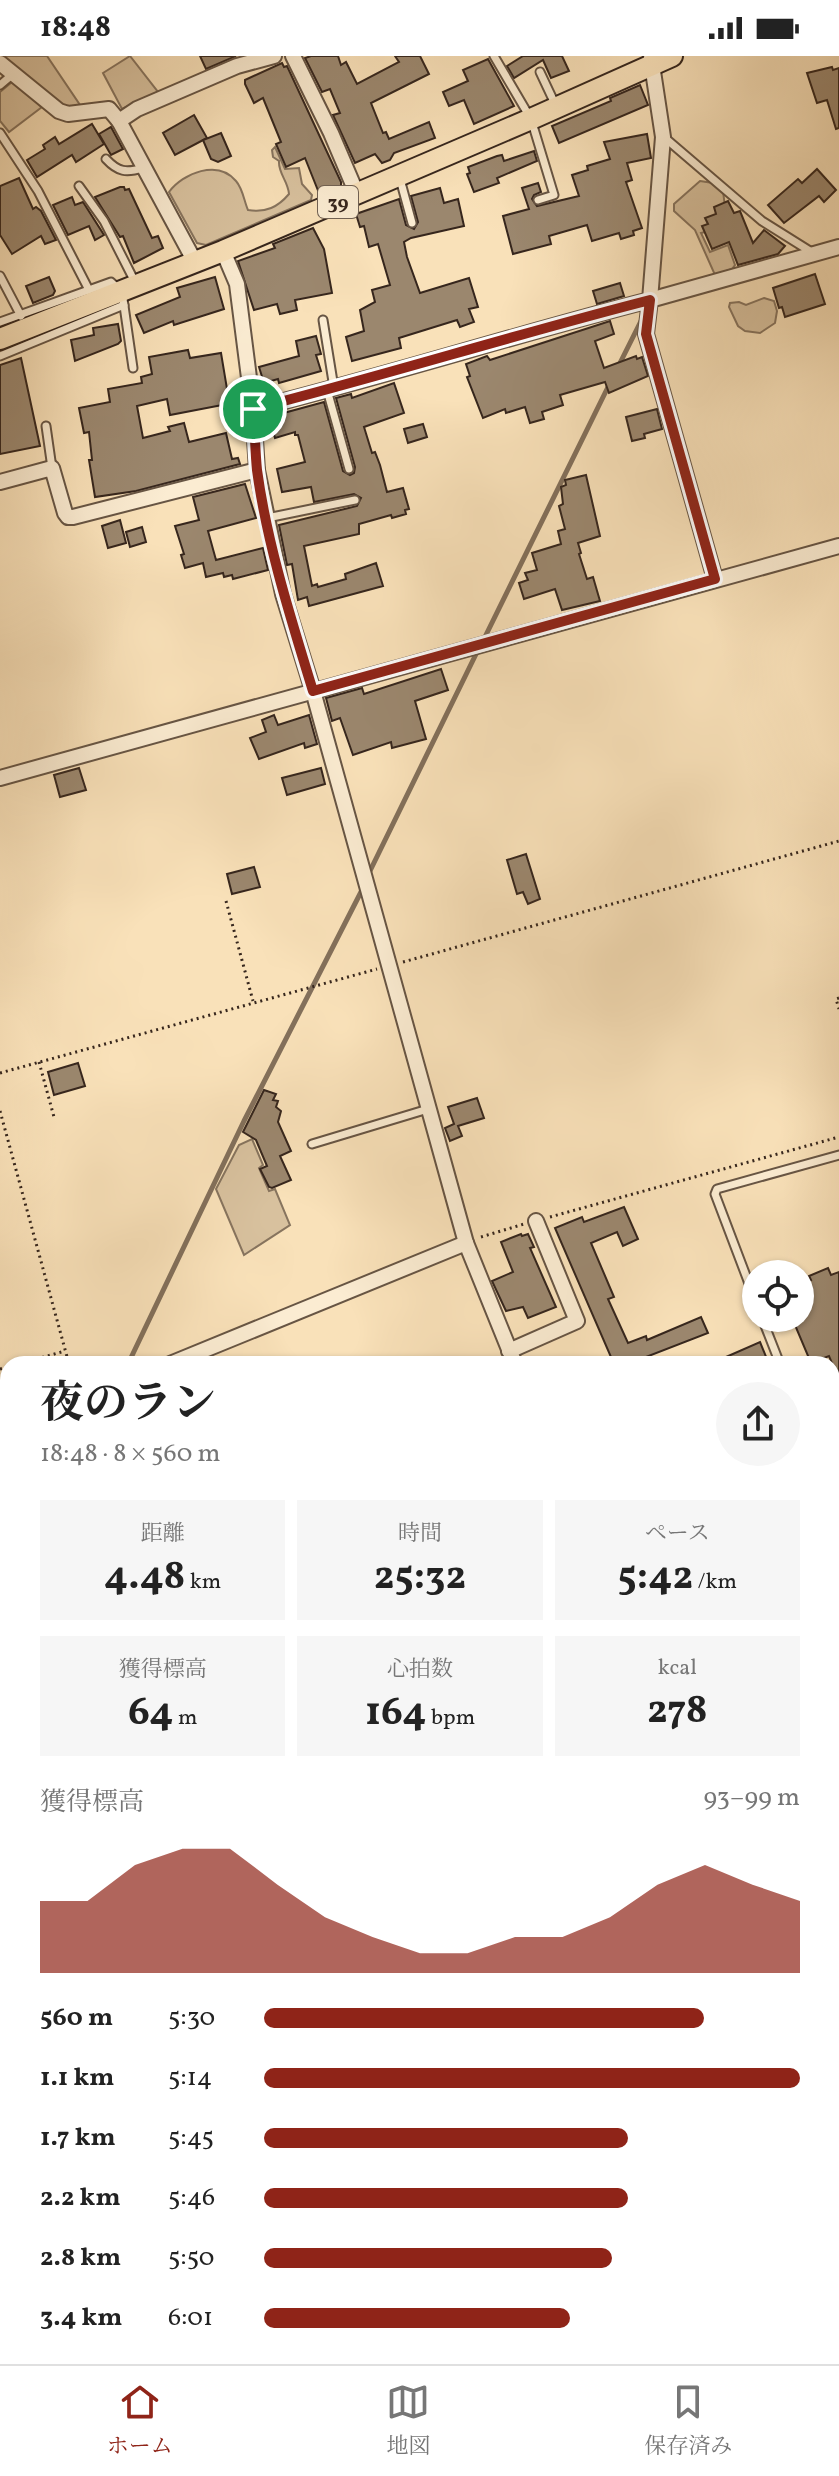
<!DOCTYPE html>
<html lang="ja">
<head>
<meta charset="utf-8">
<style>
  :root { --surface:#fff; --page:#f6f6f6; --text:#222; --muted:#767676; --line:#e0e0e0; --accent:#8f2418 }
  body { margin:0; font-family:Vollkorn,"Noto Serif JP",serif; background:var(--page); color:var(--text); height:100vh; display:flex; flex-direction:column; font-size:30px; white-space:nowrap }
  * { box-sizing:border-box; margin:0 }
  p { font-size:26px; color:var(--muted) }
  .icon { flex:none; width:44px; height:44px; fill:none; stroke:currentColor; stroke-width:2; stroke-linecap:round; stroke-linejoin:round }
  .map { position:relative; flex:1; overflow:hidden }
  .panel { position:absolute; left:0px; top:1300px; width:840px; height:1008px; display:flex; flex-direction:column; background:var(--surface); border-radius:24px 24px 0 0; box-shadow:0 2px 6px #0004 }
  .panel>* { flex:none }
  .buttons { position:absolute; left:742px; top:1204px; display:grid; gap:16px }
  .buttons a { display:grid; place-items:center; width:72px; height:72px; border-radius:50%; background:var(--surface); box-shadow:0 2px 6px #0004; font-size:40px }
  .pin { position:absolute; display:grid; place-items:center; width:68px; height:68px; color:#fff; margin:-34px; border:4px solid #fff; border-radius:50%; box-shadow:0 2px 8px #0007 }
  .round { display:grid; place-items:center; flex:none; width:84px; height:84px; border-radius:42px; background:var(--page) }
  .summary { display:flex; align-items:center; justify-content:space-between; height:136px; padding:0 40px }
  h1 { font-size:44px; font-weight:700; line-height:60px }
  .metrics { display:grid; grid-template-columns:repeat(3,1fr); gap:12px; height:136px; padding:8px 40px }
  .metrics div { display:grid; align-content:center; border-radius:0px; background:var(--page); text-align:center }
  .metrics b { font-size:40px; font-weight:700 }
  .metrics small { font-size:22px; font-weight:400 }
  .metrics p { font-size:22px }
  .chart { height:224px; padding:16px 40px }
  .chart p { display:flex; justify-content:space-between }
  .chart svg { width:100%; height:144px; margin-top:8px; fill:var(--accent); opacity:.7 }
  ul { padding:0 40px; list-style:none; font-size:26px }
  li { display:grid; grid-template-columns:128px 96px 1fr; align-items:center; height:60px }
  li i { height:20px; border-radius:10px; background:var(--accent) }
  .status { display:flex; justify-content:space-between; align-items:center; height:56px; padding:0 40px; background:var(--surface); direction:ltr }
  .status svg { height:22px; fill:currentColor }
  .menu { display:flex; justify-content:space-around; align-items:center; height:112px; border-top:2px solid var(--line); background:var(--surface); font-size:22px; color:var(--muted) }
  .menu a { display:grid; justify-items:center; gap:4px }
  .menu .selected { color:var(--accent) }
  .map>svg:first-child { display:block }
  .green { fill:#d8c19e; stroke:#87745e; stroke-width:2 }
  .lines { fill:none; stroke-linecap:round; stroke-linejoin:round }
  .stream { stroke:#83705b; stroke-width:5 }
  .building { fill:#9b876e; stroke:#36261d; stroke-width:2 }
  .lane-casing { stroke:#675544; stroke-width:11 }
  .street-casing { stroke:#675544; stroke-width:18 }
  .secondary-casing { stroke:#36261d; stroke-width:22 }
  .primary-casing { stroke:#36261d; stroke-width:24 }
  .path { stroke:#36261d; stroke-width:3; stroke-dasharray:2 4; stroke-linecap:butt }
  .lane { stroke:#fbecd2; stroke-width:7 }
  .street { stroke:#fbecd2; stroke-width:14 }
  .secondary { stroke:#fbecd2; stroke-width:18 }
  .primary { stroke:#f9e1b9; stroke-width:20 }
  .route-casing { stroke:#fff; stroke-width:16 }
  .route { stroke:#8f2418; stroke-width:10 }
  .labels { text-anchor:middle; stroke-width:6; stroke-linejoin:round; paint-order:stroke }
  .shield { fill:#fbecd2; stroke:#716153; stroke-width:2 }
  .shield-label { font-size:20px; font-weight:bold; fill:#36261d }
</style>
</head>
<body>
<div class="status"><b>18:48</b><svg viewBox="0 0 49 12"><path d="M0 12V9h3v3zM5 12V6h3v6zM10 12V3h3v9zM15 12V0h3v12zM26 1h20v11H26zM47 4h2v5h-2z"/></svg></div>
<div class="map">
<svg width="839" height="2308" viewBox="0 0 839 2308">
  <rect width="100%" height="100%" fill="#f9e1b9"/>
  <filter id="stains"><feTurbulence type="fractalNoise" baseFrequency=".0025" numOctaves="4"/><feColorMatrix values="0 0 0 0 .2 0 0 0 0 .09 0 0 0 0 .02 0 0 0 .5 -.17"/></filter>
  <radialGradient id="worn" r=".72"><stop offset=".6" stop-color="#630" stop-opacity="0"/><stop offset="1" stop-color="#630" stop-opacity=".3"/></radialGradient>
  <g class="green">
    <polygon points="0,0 47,0 80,49 64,53"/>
    <polygon points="130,0 158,36 122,53 103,17"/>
    <polygon points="12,26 42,51 9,76 0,65 0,36"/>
    <path d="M 275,91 L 285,113 L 299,112 L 302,128 L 312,139 L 311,144 L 206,189 L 197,187 L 169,136 C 183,117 218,103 236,125 C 243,133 244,145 248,154 C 266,157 278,151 289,138 C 288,125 278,117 279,105 L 273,101 L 272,94 Z"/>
    <polygon points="700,125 713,127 723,135 725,151 714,174 701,177 710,196 728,189 735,209 732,213 715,219 695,174 674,155 674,148"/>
    <polygon points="764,242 774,245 777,255 775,267 760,277 745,275 738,270 729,251 730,247 739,246 746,249"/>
    <polygon points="252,1083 263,1109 259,1112 269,1135 275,1133 290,1169 244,1199 216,1133 239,1089"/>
  </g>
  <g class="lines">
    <g class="stream">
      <polyline points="619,309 641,265"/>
      <polyline points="483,585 609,329"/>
      <polyline points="368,819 478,594"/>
      <polyline points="128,1308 244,1065 363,832"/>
      <polyline points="832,1935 839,1932"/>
      <polyline points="0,2269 8,2266"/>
    </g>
  </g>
  <g class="building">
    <polygon points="200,0 236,0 206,13"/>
    <polygon points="311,0 338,0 341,9 346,6 357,28 399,6 395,0 420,0 429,18 371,47 383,77 386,76 389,83 429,66 435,82 394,97 390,104 382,107 375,98 355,107 333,59 340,57 330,33 322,36 305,2"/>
    <polygon points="523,0 562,0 569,15 551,22 543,4 514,22 507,10"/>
    <polygon points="488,3 514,50 474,68 464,44 449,50 443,36 468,25 463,14"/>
    <polygon points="282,7 284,11 287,10 341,126 341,130 327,136 326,134 319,137 305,102 286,111 276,88 281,86 263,42 254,47 245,28 245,24"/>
    <polygon points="832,11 833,14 839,12 839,72 836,73 827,44 817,47 807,17"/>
    <polygon points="640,29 648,49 559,87 552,70 611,45 610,42"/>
    <polygon points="194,59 207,82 175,99 163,77"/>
    <polygon points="92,68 104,88 76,106 72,99 37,121 27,104 45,93 43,89 55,81 59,88"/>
    <polygon points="111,71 123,93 111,99 99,78"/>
    <polygon points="221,77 231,100 218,106 211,103 203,84"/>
    <polygon points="647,78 651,102 627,107 632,124 626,126 642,172 633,175 634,179 621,183 619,177 592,185 587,169 549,180 551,188 513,198 503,160 529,153 522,132 538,127 541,136 534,139 532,143 537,150 579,140 572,119 588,114 587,110 610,103 604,86"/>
    <polygon points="534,95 537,105 497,122 499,127 474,136 467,118 470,117 468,111 497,100 502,99 504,105"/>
    <polygon points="817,113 836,134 824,146 819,140 784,167 768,149 798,123 802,127"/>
    <polygon points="19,122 33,153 36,151 41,155 56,184 45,188 41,180 12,198 0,179 0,130"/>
    <polygon points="120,131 124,131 125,134 129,133 152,182 158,180 163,192 134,207 123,180 120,181 95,141"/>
    <polygon points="440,132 444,147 458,143 464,170 411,182 404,186 407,201 420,237 469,222 478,251 469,253 474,266 460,271 457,264 399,282 401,292 352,305 346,281 364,275 360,254 375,246 372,234 390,229 378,188 369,191 364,170 360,171 356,158 399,143 406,169 414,173 418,166 411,140"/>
    <polygon points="72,141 75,149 83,146 104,179 95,184 89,170 68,179 53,149"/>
    <polygon points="728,145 734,157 740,155 753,187 764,174 785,190 778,198 738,209 729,186 712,193 702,170 708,168 705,162 716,158 714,151"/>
    <polygon points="313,172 324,193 332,237 295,244 297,254 280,258 277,248 254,254 238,205 275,192 273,188"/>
    <polygon points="815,218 825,248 785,261 782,251 779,252 773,232"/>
    <polygon points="49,221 55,235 53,239 33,247 26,230"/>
    <polygon points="215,221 224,253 174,269 173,265 144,277 136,259 180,241 177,232"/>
    <polygon points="620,227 624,240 597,248 593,235"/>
    <polygon points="610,265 614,278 595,285 604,312 636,300 637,303 642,301 648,320 609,337 605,326 560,339 563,349 542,356 544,363 530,367 525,351 506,357 505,353 483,362 467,321 470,320 466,308 487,300 490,304"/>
    <polygon points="118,268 121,285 118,288 75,305 71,284 94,279 93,272"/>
    <polygon points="316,280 321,298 316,299 321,315 279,327 278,323 264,327 259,311 299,300 296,285"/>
    <polygon points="188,294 190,302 221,297 227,333 235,332 238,346 170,359 167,343 137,350 143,382 170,375 168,371 184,367 189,386 226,377 232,403 238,402 240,408 136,435 95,441 89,404 92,404 89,376 84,377 79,352 110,346 108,333 142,327 141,321 152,318 149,301"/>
    <polygon points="21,302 40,390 0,398 0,309"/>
    <polygon points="394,327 404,357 364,371 372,397 375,396 380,409 387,436 403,432 409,453 405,454 406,458 392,462 391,459 359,468 359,478 304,490 312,530 317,528 318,531 346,523 345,518 376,507 383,530 309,550 307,541 298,544 292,508 287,509 279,469 357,450 361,442 354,438 314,446 311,431 282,436 277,413 305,406 298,379 295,379 295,376 275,382 269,361 324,346 343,415 350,419 354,417 355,411 336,342 351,338 352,342"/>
    <polygon points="657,353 662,373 644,378 645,382 632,385 626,361"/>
    <polygon points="423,368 427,381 408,387 404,373"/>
    <polygon points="586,419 600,480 578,487 581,497 579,498 587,523 593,521 600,545 562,554 555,533 524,543 519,527 528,524 525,517 537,514 532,497 561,488 558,475 565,473 559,450 563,448 561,431 566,429 565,424"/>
    <polygon points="245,428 256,462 208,475 216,504 263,492 268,514 233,523 232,519 224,521 223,517 206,521 203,507 185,512 181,499 184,498 175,470 199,464 193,441"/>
    <polygon points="120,464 126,487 108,492 102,470"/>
    <polygon points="142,471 146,486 130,491 126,476"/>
    <polygon points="441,613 448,634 415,645 426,683 392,692 391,686 353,699 340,662 332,665 326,642 362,632 364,638"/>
    <polygon points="274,659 278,669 309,659 317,688 305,692 304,687 259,703 250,682 266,676 262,664"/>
    <polygon points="79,712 86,734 60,741 54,719"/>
    <polygon points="321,712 325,728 287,739 282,722"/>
    <polygon points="526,798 540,843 528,848 523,836 517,838 507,804"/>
    <polygon points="254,811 260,831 232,838 227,818"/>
    <polygon points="78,1007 85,1030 54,1039 48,1016"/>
    <polygon points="264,1034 276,1038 273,1044 278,1045 276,1051 281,1055 278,1066 291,1095 280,1100 291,1124 272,1132 269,1131 260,1113 267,1110 256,1084 243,1076"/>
    <polygon points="477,1042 484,1062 458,1070 462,1080 450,1085 445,1072 454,1068 448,1051"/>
    <polygon points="624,1151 638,1183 623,1190 617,1176 591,1187 614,1241 608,1243 628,1287 646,1280 647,1284 701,1261 708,1277 628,1308 614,1308 555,1172 582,1161 584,1166"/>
    <polygon points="521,1178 522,1180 528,1178 534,1191 530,1192 556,1251 528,1262 523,1251 506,1255 492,1225 513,1216 501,1186"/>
    <polygon points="828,1212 831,1219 839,1216 839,1324 829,1300 811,1307 792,1262 800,1262 800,1229 811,1224 809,1220"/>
    <polygon points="760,1286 769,1308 710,1308"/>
  </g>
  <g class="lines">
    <g class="lane-casing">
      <g id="lane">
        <polyline points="494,0 531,63 554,139 538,144"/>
        <polyline points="540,16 556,50"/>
        <polyline points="0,29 13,18"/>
        <polyline points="0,77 38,135 89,234"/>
        <polyline points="665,82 762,165 813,197"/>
        <path d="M 106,103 C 118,116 126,117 143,112"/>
        <polyline points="400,123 412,167"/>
        <polyline points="79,130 104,165 136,228"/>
        <polyline points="0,220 21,260"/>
        <polyline points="323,264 334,332"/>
        <polyline points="0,266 111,226 122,236 133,312"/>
        <polyline points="0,300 124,249"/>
        <polyline points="327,334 349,413"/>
        <polyline points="46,370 52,412"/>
        <polyline points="267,462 355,444"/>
        <polyline points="312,1088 428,1053"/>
        <polyline points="756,1246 715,1138 717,1133 839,1099"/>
        <polyline points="762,1262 780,1308"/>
        <polyline points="832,1360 839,1376"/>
      </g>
    </g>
    <g class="street-casing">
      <g id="street">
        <polyline points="293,0 331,77 357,138"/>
        <polyline points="0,7 59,55 68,58 109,53 119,65 195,206"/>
        <polyline points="119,65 137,53 237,10 274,0"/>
        <polyline points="223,195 237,228 253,353 257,414 283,538 313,635 466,1187 515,1308"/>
        <path d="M 253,353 C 386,320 517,278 650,244 L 663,81 L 651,2"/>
        <polyline points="0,426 52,412 65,457 68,461 73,461 257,414"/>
        <polyline points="715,523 646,278 650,244 839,191"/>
        <polyline points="0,722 839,490"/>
        <polyline points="509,1295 577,1265 536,1165"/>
        <polyline points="170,1308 466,1187"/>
        <polyline points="0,1375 8,1372"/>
        <polyline points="832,1595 839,1613"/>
        <polyline points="832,1665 839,1662"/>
        <polyline points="0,1998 8,1995"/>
      </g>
    </g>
    <g class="secondary-casing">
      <g id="secondary">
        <polyline points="832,1354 839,1351"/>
        <polyline points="0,1687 8,1684"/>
      </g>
    </g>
    <g class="primary-casing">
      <polyline id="primary" points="0,283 223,195 531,63 672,0"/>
    </g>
    <g class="path">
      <polyline points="226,845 253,945"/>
      <polyline points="403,906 839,785"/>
      <polyline points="839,942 836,943 839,953"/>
      <polyline points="39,1006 54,1061"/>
      <polyline points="0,1017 377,913"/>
      <polyline points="0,1055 69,1308"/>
      <polyline points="550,1161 839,1081"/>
      <polyline points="481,1181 524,1168"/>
      <polyline points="19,1308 65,1295"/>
      <polyline points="0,1313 8,1311"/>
      <polyline points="832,1749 839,1767"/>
      <polyline points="187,2300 190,2308"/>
      <polyline points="498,2300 502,2308"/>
    </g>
    <use href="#lane" class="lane"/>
    <use href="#street" class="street"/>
    <use href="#secondary" class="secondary"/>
    <use href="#primary" class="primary"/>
  </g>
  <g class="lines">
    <g class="route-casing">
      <path id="route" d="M 650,244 L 646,278 L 715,523 L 313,635 C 291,563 267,488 257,414 C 255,394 255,373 253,353 C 386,319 517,278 650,244 Z"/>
    </g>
    <use href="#route" class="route"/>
  </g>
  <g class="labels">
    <rect class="shield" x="318" y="130" width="40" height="32" rx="6"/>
    <g class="shield-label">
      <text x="338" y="153">39</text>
    </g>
  </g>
  <rect width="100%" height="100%" filter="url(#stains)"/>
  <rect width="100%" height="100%" fill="url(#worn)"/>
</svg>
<div class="buttons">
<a><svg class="icon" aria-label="locate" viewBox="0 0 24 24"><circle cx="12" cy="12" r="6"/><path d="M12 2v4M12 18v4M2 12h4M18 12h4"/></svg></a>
</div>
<div class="pin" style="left:253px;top:353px;background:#1e9e55"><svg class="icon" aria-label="arrive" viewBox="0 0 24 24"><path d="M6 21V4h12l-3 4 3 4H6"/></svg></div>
<section class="panel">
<div class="summary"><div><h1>夜のラン</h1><p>18:48 · 8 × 560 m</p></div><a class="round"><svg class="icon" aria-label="share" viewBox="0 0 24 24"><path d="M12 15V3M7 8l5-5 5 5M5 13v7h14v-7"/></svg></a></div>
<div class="metrics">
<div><p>距離</p><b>4.48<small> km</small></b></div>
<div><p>時間</p><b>25:32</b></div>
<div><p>ペース</p><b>5:42<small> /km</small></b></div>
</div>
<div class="metrics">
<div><p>獲得標高</p><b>64<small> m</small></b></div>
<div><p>心拍数</p><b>164<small> bpm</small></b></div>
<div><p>kcal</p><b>278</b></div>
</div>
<div class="chart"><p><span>獲得標高</span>93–99 m</p>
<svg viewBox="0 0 160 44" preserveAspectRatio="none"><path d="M0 44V22L10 22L20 11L30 6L40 6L50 17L60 27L70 33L80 38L90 38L100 33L110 33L120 27L130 17L140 11L150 17L160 22V44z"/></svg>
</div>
<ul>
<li><b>560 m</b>5:30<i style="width:82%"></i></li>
<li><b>1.1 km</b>5:14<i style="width:100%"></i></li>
<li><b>1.7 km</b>5:45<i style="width:68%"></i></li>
<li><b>2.2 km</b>5:46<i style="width:68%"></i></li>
<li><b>2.8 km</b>5:50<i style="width:65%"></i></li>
<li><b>3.4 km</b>6:01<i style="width:57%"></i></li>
</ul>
</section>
</div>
<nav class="menu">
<a class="selected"><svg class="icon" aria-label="home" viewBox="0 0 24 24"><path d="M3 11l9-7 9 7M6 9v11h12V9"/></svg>ホーム</a>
<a><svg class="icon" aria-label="map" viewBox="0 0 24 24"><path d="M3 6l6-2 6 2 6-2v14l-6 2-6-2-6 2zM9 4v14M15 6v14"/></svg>地図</a>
<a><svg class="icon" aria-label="saved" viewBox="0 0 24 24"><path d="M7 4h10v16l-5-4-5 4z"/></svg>保存済み</a>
</nav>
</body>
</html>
